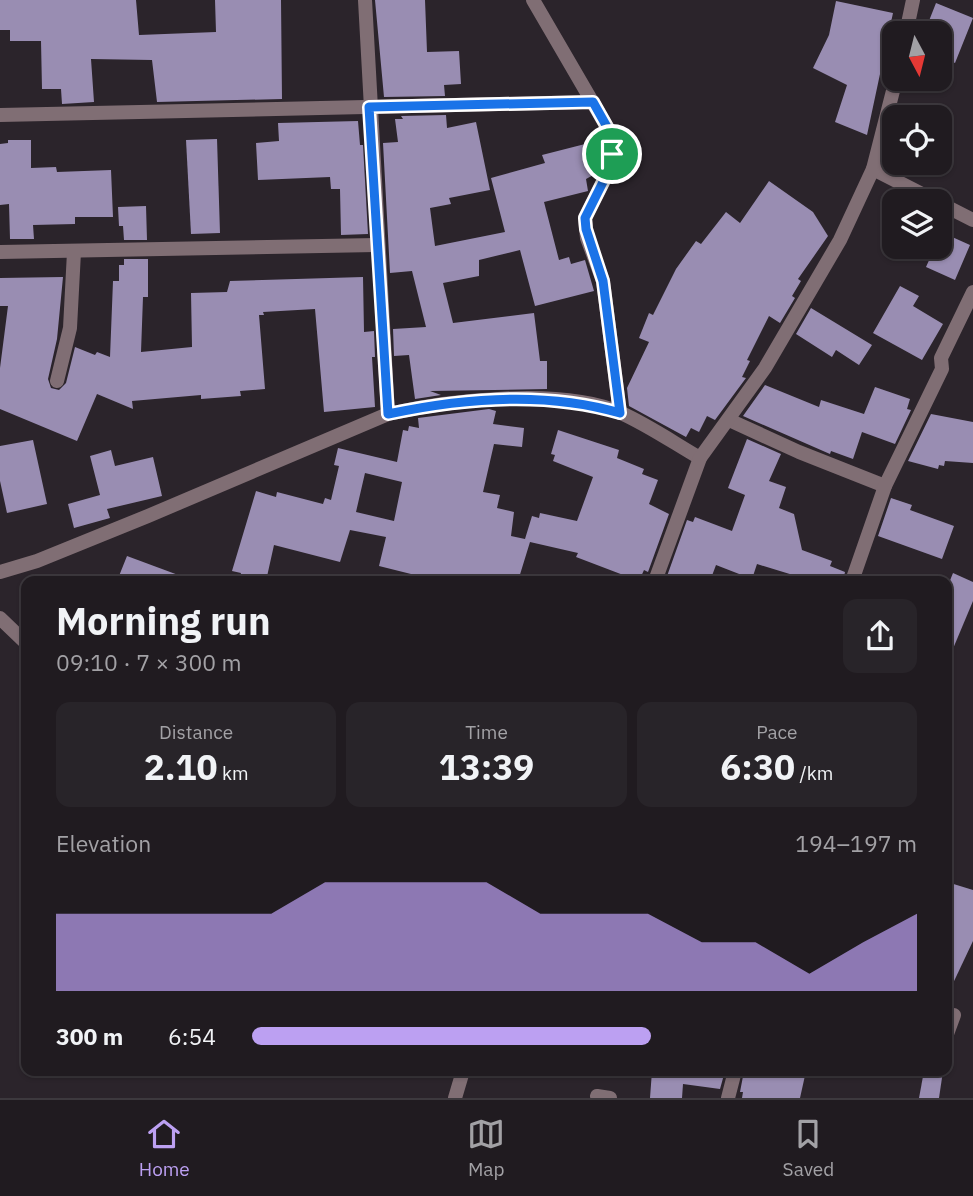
<!DOCTYPE html>
<html lang="en">
<head>
<meta charset="utf-8">
<style>
  :root { --surface:#201b20; --page:#282429; --text:#f1f3f6; --muted:#a2a1a5; --line:#3d393e; --accent:#bca0f2 }
  body { margin:0; font-family:"IBM Plex Sans",sans-serif; background:var(--page); color:var(--text); height:100vh; display:flex; flex-direction:column; font-size:26px; white-space:nowrap }
  * { box-sizing:border-box; margin:0 }
  p { font-size:23px; color:var(--muted) }
  .icon { flex:none; width:38px; height:38px; fill:none; stroke:currentColor; stroke-width:2; stroke-linecap:round; stroke-linejoin:round }
  .map { position:relative; flex:1; overflow:hidden }
  .sheet { position:absolute; left:21px; top:576px; width:931px; height:500px; display:flex; flex-direction:column; background:var(--surface); border-radius:14px; box-shadow:0 2px 5px #0004,0 0 0 2px var(--line) }
  .sheet>* { flex:none }
  .needle { width:46px; rotate:173deg }
  .tools { position:absolute; left:882px; top:21px; display:grid; gap:14px }
  .tools a { display:grid; place-items:center; width:70px; height:70px; border-radius:14px; background:var(--surface); box-shadow:0 2px 5px #0004,0 0 0 2px var(--line); font-size:35px }
  .pin { position:absolute; display:grid; place-items:center; width:60px; height:60px; color:#fff; margin:-30px; border:4px solid #fff; border-radius:50%; box-shadow:0 2px 7px #0007 }
  .round { display:grid; place-items:center; flex:none; width:74px; height:74px; border-radius:14px; background:var(--page) }
  .overview { display:flex; align-items:center; justify-content:space-between; height:119px; padding:0 35px }
  h1 { font-size:38px; font-weight:700; line-height:52px }
  .stats { display:grid; grid-template-columns:repeat(3,1fr); gap:10px; height:119px; padding:7px 35px }
  .stats div { display:grid; align-content:center; border-radius:14px; background:var(--page); text-align:center }
  .stats b { font-size:35px; font-weight:700 }
  .stats small { font-size:19px; font-weight:400 }
  .stats p { font-size:19px }
  .chart { height:196px; padding:14px 35px }
  .chart p { display:flex; justify-content:space-between }
  .chart svg { width:100%; height:126px; margin-top:7px; fill:var(--accent); opacity:.7 }
  ul { padding:0 35px; list-style:none; font-size:23px }
  li { display:grid; grid-template-columns:112px 84px 1fr; align-items:center; height:52px }
  li i { height:18px; border-radius:9px; background:var(--accent) }
  .dock { display:flex; justify-content:space-around; align-items:center; height:98px; border-top:2px solid var(--line); background:var(--surface); font-size:19px; color:var(--muted) }
  .dock a { display:grid; justify-items:center; gap:4px }
  .dock .on { color:var(--accent) }
  .map>svg:first-child { display:block }
  .building { fill:#998db2; fill-rule:evenodd }
  .lines { fill:none; stroke-linecap:round; stroke-linejoin:round }
  .street { stroke:#806e74; stroke-width:14 }
  .route-casing { stroke:#fff; stroke-width:14 }
  .route { stroke:#1a73e8; stroke-width:9 }
</style>
</head>
<body>
<div class="map">
<svg width="973" height="1098" viewBox="0 0 973 1098">
  <rect width="100%" height="100%" fill="#2b242b"/>
  <g class="building">
    <polygon points="0,0 136,0 139,35 216,32 215,0 281,0 282,99 157,102 152,60 91,59 94,102 62,104 61,89 42,89 41,41 10,41 10,30 0,30"/>
    <polygon points="375,0 425,0 427,52 459,51 461,84 444,85 445,96 384,97"/>
    <polygon points="836,1 893,13 867,135 835,122 847,85 813,68 829,35"/>
    <polygon points="936,3 973,18 955,63 940,56 940,33 925,31"/>
    <polygon points="446,115 447,128 476,122 490,190 449,198 451,204 430,208 435,246 505,232 491,178 545,163 542,155 589,143 597,173 586,179 588,191 544,202 559,260 569,257 571,264 585,260 594,291 535,306 520,250 479,260 479,276 443,283 453,323 534,313 540,361 547,361 547,389 430,391 441,395 415,399 409,355 394,356 393,329 426,327 412,271 390,273 383,143 398,142 395,119 403,119 401,116"/>
    <polygon points="358,121 360,145 363,145 368,234 341,235 340,189 331,189 330,177 258,180 256,143 279,141 278,123"/>
    <polygon points="217,139 220,233 191,234 186,140"/>
    <polygon points="8,140 31,140 31,168 56,167 57,172 111,170 113,217 75,217 75,224 33,225 34,239 10,239 9,204 0,205 0,144 8,143"/>
    <polygon points="769,181 813,212 828,236 798,279 801,281 792,296 795,298 780,323 769,316 747,360 750,361 742,377 746,378 715,420 707,416 699,432 691,428 686,437 629,406 627,388 649,342 639,338 649,313 653,315 676,269 696,241 701,244 726,212 740,223"/>
    <polygon points="146,206 147,240 124,240 123,226 119,226 118,207"/>
    <polygon points="941,232 970,245 955,280 926,267 935,247 940,247"/>
    <polygon points="124,259 148,259 148,297 143,297 141,352 192,347 191,293 227,292 230,281 363,277 364,332 374,331 375,357 372,357 375,407 324,412 315,309 263,312 264,315 259,315 265,389 240,391 241,396 201,399 201,395 132,401 133,409 97,394 77,441 0,409 0,368 8,306 0,306 0,278 63,277 57,339 48,379 51,388 59,390 66,383 75,347 95,355 97,352 110,357 113,281 119,281 119,265 124,265"/>
    <polygon points="900,286 919,296 913,306 943,324 922,360 873,333"/>
    <polygon points="811,308 872,345 859,365 836,350 832,357 796,334"/>
    <polygon points="765,385 819,407 821,400 864,414 875,387 910,399 907,409 911,410 895,444 862,432 853,459 831,451 830,454 743,416"/>
    <path d="M 489,409 L 496,411 L 493,424 L 524,428 L 522,447 L 494,444 L 483,492 L 500,495 L 497,508 L 514,512 L 511,536 L 525,539 L 532,516 L 539,518 L 540,513 L 577,521 L 593,477 L 553,461 L 555,455 L 551,454 L 558,430 L 619,450 L 617,458 L 644,469 L 642,474 L 658,480 L 649,504 L 669,514 L 648,572 L 644,570 L 639,581 L 576,557 L 578,553 L 530,542 L 518,581 L 439,581 L 379,566 L 386,537 L 350,530 L 340,562 L 274,545 L 266,581 L 239,581 L 241,573 L 232,571 L 256,491 L 276,497 L 277,492 L 323,504 L 325,498 L 331,500 L 339,466 L 334,465 L 338,448 L 397,462 L 403,430 L 408,431 L 409,426 L 419,428 L 418,418 ZM 365,473 L 402,482 L 394,521 L 356,512 Z"/>
    <polygon points="931,414 973,422 973,463 945,461 944,466 939,465 938,469 908,461"/>
    <polygon points="747,439 781,454 769,481 786,487 779,508 794,514 802,550 832,561 830,566 845,572 843,581 790,581 793,575 757,564 752,579 716,565 710,581 666,579 687,520 693,522 695,517 732,531 745,495 728,488"/>
    <polygon points="33,440 47,504 7,513 0,481 0,446"/>
    <polygon points="111,450 115,466 153,457 162,496 107,509 110,518 74,528 68,504 100,495 90,456"/>
    <polygon points="891,498 912,505 910,510 954,526 942,559 878,536"/>
    <polygon points="127,556 189,579 189,581 117,581"/>
    <polygon points="953,573 973,582 973,601 947,663 947,588"/>
    <polygon points="947,882 973,890 973,941 947,996"/>
    <polygon points="652,1071 725,1071 720,1089 683,1084 682,1098 650,1098"/>
    <polygon points="744,1071 806,1071 800,1098 742,1098 743,1092 740,1092"/>
    <polygon points="924,1071 943,1071 939,1098 919,1098"/>
  </g>
  <g class="lines">
    <g class="street">
      <polyline points="365,0 388,414"/>
      <polyline points="533,0 611,134 609,170 585,218 587,238 603,281 620,413"/>
      <polyline points="906,33 913,0"/>
      <polyline points="0,115 593,102"/>
      <polyline points="873,169 973,220"/>
      <polyline points="0,252 376,245"/>
      <polyline points="57,381 70,328 74,252"/>
      <polyline points="729,420 799,452 885,486"/>
      <path d="M 0,572 L 37,561 L 148,516 L 388,414 C 450,400 562,387 621,413 C 648,425 674,443 700,458"/>
      <polyline points="655,581 700,458 765,368 840,240 873,169 896,79"/>
      <polyline points="852,581 885,486 942,369 941,358 973,292"/>
      <polyline points="0,618 26,643"/>
      <polyline points="947,1034 954,1015"/>
      <polyline points="597,1096 610,1098"/>
      <polyline points="455,1098 463,1071"/>
      <polyline points="728,1098 735,1071"/>
    </g>
  </g>
  <g class="lines">
    <g class="route-casing">
      <path id="route" d="M 593,102 L 611,134 L 612,154 L 609,170 L 585,218 L 586,229 L 603,281 L 620,413 C 546,391 463,398 388,414 L 369,107 Z"/>
    </g>
    <use href="#route" class="route"/>
  </g>
</svg>
<div class="tools">
<a><svg class="needle" viewBox="-14 -14 28 28"><path d="M0-13l5 13h-10z" fill="#e53935"/><path d="M0 13l5-13h-10z" fill="#a2a1a5"/></svg></a>
<a><svg class="icon" aria-label="locate" viewBox="0 0 24 24"><circle cx="12" cy="12" r="6"/><path d="M12 2v4M12 18v4M2 12h4M18 12h4"/></svg></a>
<a><svg class="icon" aria-label="layers" viewBox="0 0 24 24"><path d="M12 4l9 5-9 5-9-5zM3 14l9 5 9-5"/></svg></a>
</div>
<div class="pin" style="left:612px;top:154px;background:#1e9e55"><svg class="icon" aria-label="arrive" viewBox="0 0 24 24"><path d="M6 21V4h12l-3 4 3 4H6"/></svg></div>
<section class="sheet">
<div class="overview"><div><h1>Morning run</h1><p>09:10 · 7 × 300 m</p></div><a class="round"><svg class="icon" aria-label="share" viewBox="0 0 24 24"><path d="M12 15V3M7 8l5-5 5 5M5 13v7h14v-7"/></svg></a></div>
<div class="stats">
<div><p>Distance</p><b>2.10<small> km</small></b></div>
<div><p>Time</p><b>13:39</b></div>
<div><p>Pace</p><b>6:30<small> /km</small></b></div>
</div>
<div class="chart"><p><span>Elevation</span>194–197 m</p>
<svg viewBox="0 0 160 44" preserveAspectRatio="none"><path d="M0 44V17L10 17L20 17L30 17L40 17L50 6L60 6L70 6L80 6L90 17L100 17L110 17L120 27L130 27L140 38L150 27L160 17V44z"/></svg>
</div>
<ul>
<li><b>300 m</b>6:54<i style="width:60%"></i></li>
</ul>
</section>
</div>
<nav class="dock">
<a class="on"><svg class="icon" aria-label="home" viewBox="0 0 24 24"><path d="M3 11l9-7 9 7M6 9v11h12V9"/></svg>Home</a>
<a><svg class="icon" aria-label="map" viewBox="0 0 24 24"><path d="M3 6l6-2 6 2 6-2v14l-6 2-6-2-6 2zM9 4v14M15 6v14"/></svg>Map</a>
<a><svg class="icon" aria-label="saved" viewBox="0 0 24 24"><path d="M7 4h10v16l-5-4-5 4z"/></svg>Saved</a>
</nav>
</body>
</html>
